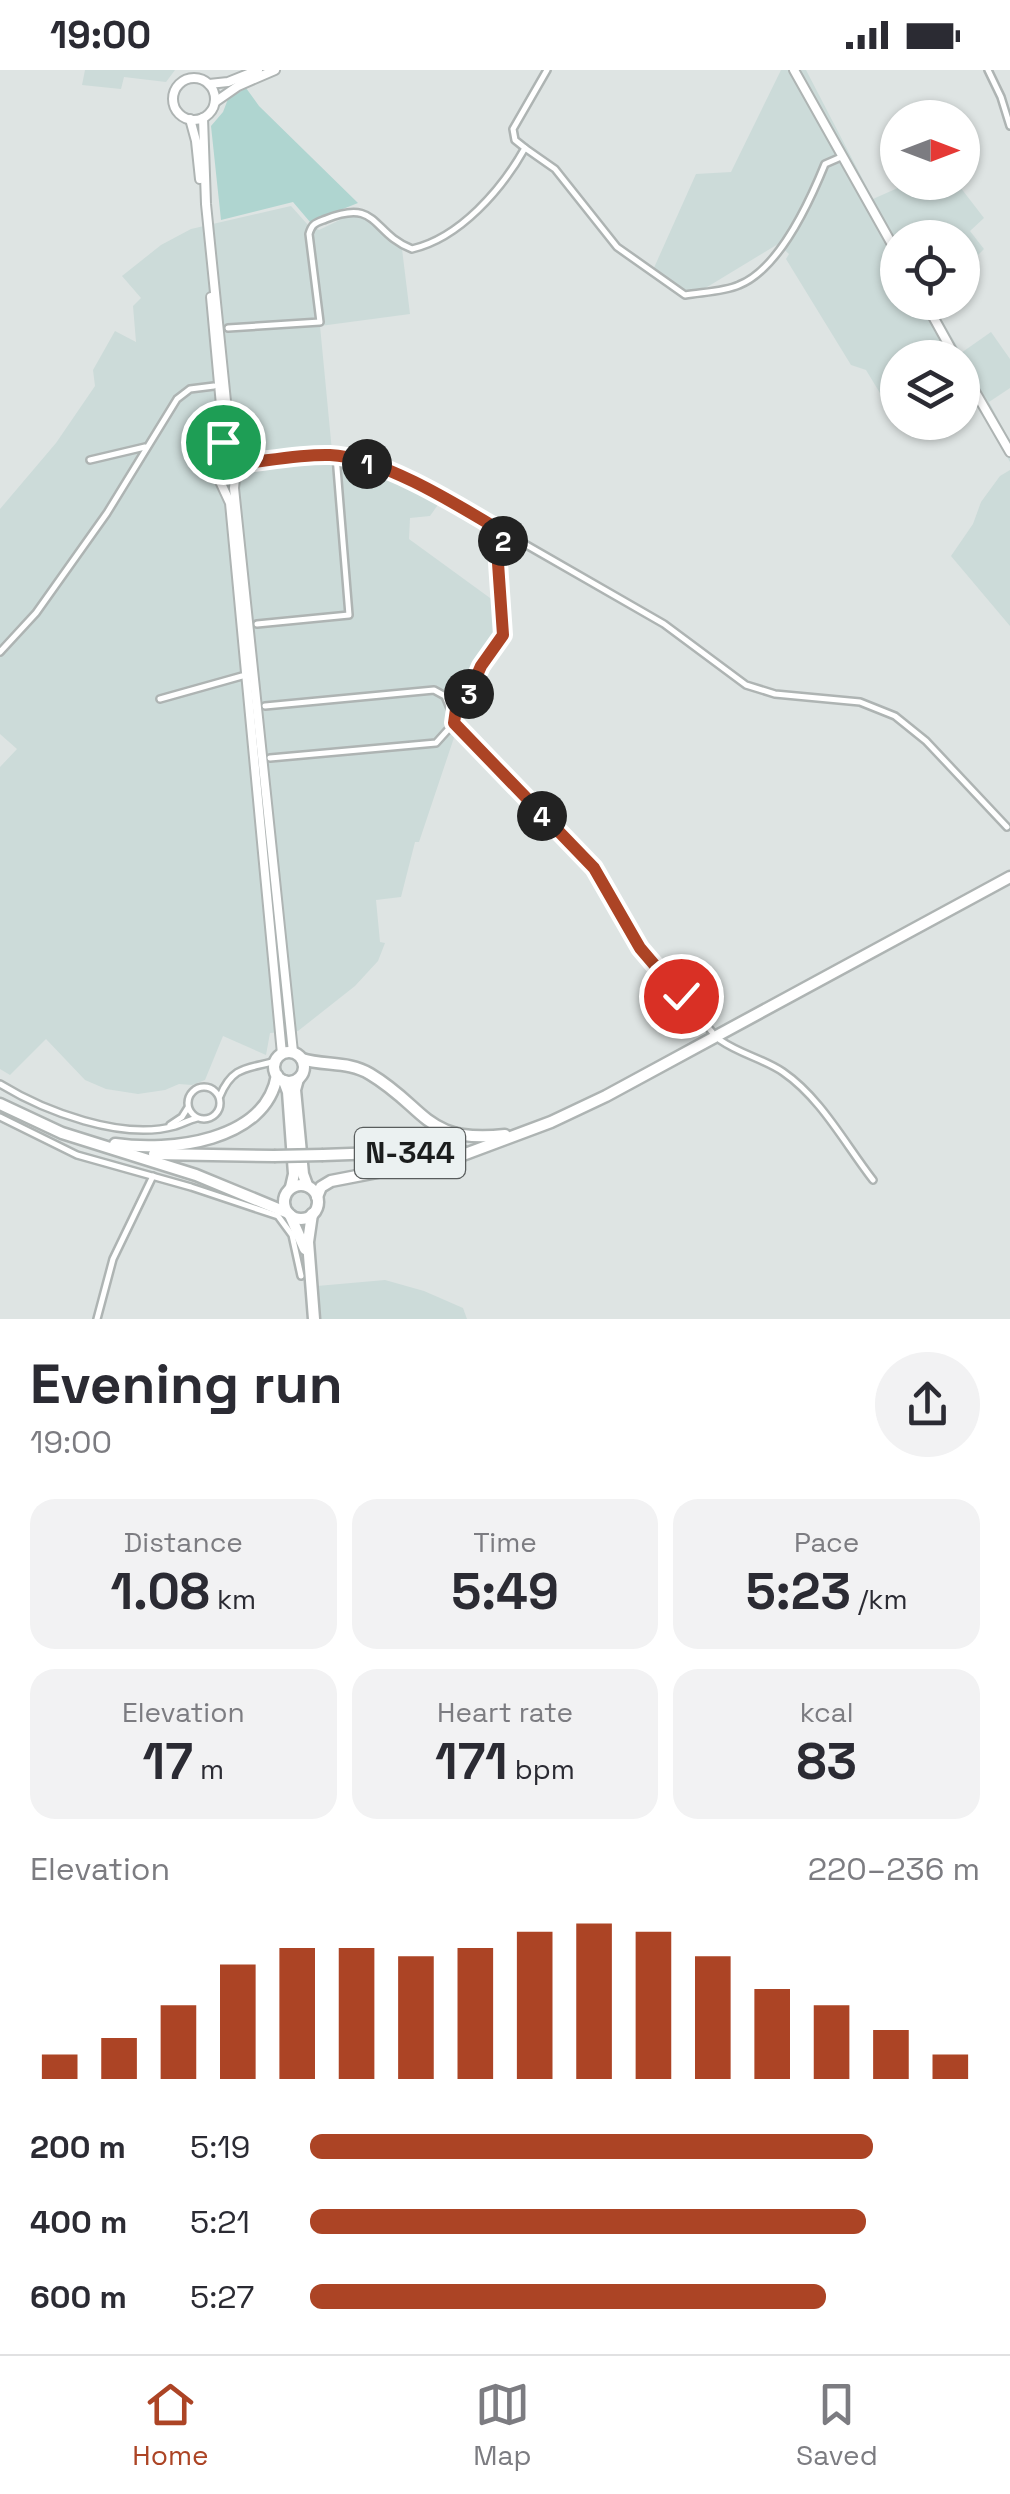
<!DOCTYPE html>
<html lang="en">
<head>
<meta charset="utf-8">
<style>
  :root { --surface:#fff; --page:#f2f2f3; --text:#2b2b33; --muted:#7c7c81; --line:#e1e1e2; --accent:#ac4425 }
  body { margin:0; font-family:"Space Grotesk",sans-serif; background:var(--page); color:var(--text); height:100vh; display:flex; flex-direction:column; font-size:38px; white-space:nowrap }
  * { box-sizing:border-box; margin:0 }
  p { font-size:32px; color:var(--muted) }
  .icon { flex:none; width:55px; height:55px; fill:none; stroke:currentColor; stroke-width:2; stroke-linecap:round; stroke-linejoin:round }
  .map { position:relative; height:1249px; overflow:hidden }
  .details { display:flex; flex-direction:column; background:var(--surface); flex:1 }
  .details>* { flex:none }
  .needle { width:65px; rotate:90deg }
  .controls { position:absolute; left:880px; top:30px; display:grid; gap:20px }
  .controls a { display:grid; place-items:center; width:100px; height:100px; border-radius:50%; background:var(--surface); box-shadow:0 2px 8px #0004; font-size:50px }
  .pin { position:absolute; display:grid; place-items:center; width:85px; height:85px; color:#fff; margin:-42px; border:5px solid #fff; border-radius:50%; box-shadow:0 2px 10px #0007 }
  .km { position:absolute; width:50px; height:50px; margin:-25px; border-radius:50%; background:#222; color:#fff; font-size:28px; line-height:50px; text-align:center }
  .round { display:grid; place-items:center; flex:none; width:105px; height:105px; border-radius:52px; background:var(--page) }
  .overview { display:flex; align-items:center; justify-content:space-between; height:170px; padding:0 30px }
  h1 { font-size:55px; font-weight:600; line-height:75px }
  .figures { display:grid; grid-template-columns:repeat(3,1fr); gap:15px; height:170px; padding:10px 30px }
  .figures div { display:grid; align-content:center; border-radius:25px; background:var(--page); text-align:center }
  .figures b { font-size:50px; font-weight:600 }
  .figures small { font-size:28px; font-weight:400 }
  .figures p { font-size:28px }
  .chart { height:280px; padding:20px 30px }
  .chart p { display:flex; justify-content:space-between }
  .chart svg { width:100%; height:180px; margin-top:10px; stroke:var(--accent); stroke-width:6 }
  ul { padding:0 30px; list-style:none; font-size:32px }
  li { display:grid; grid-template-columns:160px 120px 1fr; align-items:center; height:75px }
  li i { height:25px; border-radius:12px; background:var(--accent) }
  .status { display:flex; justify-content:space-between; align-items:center; height:70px; padding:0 50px; background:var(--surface); direction:ltr }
  .status svg { height:28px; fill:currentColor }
  .dock { display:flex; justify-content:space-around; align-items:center; height:140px; border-top:2px solid var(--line); background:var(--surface); font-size:28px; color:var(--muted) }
  .dock a { display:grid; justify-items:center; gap:5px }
  .dock .on { color:var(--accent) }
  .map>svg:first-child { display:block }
  .built { fill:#ccdbd9 }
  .green { fill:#afd5d0 }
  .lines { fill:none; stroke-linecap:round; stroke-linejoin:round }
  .street-casing { stroke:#aeb4b3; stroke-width:10 }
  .primary-casing { stroke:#aeb4b3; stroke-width:12 }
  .highway-casing { stroke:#aeb4b3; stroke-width:15 }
  .street { stroke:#fff; stroke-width:5 }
  .primary { stroke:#fff; stroke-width:8 }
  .highway { stroke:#fff; stroke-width:10 }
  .highway-bridge-casing { stroke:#aeb4b3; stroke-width:15; stroke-linecap:butt }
  .highway-bridge { stroke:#fff; stroke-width:10 }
  .route-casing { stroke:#fff; stroke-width:20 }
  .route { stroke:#ac4425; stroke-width:12 }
  .labels { text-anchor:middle; stroke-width:10; stroke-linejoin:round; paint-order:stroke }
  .shield { fill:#ebf1f1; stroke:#595d5d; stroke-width:2.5 }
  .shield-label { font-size:30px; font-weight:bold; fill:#1b1d1d }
</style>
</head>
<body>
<div class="status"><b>19:00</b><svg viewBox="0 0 49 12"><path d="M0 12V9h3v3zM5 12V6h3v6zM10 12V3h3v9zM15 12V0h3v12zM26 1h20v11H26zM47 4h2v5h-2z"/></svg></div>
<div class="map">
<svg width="1010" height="1249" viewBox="0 0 1010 1249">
  <rect width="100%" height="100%" fill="#dee4e3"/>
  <g class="built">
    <polygon points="85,0 175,0 166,12 124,7 121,19 82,15"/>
    <polygon points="781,0 806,0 873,129 909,113 957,113 984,148 970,161 984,179 963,200 962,168 898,168 898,232 932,233 961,283 991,262 1010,289 1010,318 989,332 1010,371 1010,392 963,311 962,288 949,287 946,284 940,287 898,288 897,318 883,328 866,300 851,295 786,189 789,184 778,174 694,225 653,200 696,104 731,102"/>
    <polygon points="291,136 308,155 319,160 352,144 365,147 402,179 410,244 320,256 332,381 380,396 408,412 410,417 424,419 442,429 430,446 410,448 409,469 501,536 500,568 479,593 419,772 415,772 401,827 376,830 380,872 385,873 378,891 355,916 298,961 270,963 266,985 223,966 205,1010 192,1015 179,1014 165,1020 138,1024 106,1019 85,1010 46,969 10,1005 0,999 0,697 17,679 0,664 0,439 56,373 95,316 93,300 115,261 136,272 133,236 141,228 122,206 161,175 191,159"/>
    <polygon points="1010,400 1010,556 951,486 973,454 981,432 1000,406"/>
    <polygon points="385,1210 424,1221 463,1238 467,1249 319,1249 317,1216"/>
  </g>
  <polygon class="green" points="246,18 259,36 358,133 310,152 293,132 221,150 211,56 223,42 228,29"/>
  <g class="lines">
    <g class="street-casing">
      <g id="street">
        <polyline points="988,0 1001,27 1010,56"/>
        <path d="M 525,78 L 555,99 L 617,177 L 685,225 C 702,222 723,222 739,215 C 779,199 810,131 825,94 L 841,87"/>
        <path d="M 228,258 L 320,252 L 309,164 C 312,153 316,153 326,149 C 379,128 371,163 412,179 C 460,168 502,119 525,78 L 515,70 L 513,59 L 547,0"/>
        <polyline points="90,390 145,377"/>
        <polyline points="237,394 330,385 383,399 429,419 664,554 746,615 775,624 860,632 895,646 926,671 1007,757"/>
        <polyline points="506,463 498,493 503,565 481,596 468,625 457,632 454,653 594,798 640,878 712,962"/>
        <polyline points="257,554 349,545 336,386"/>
        <polyline points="0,582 36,543 107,443 177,329 190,319 214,316"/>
        <polyline points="160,629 242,606"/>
        <polyline points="265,636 434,620 445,626 452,643"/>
        <polyline points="270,688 436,673 454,653"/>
        <path d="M 720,970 C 740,984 764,989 783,1002 C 821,1028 845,1074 873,1110"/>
        <path d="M 0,1014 C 44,1041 122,1071 175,1056 C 182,1054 189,1050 197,1048"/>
        <circle cx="204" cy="1033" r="16"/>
        <path d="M 220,1026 C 233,995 248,999 276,991"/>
        <polyline points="0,1047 77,1085 191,1117 278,1146 292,1165 301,1206"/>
        <polyline points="170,1055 182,1047 187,1039"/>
        <polyline points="97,1249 113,1189 153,1106"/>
      </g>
    </g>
    <g class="primary-casing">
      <g id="primary">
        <polyline points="794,0 898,185"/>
        <circle cx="194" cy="29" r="21"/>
        <polyline points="209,14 228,12 258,0"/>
        <polyline points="215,32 238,16 275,0"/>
        <polyline points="203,48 206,134 228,351 235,386"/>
        <polyline points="190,49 196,71 200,109"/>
        <polyline points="211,227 224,368 220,378"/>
        <polyline points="925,232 956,288"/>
        <polyline points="962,299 1010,382"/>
        <circle cx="222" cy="393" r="15"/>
        <polyline points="236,399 234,418 293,982"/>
        <polyline points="218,407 230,433 282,984"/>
      </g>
    </g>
    <g class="highway-casing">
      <g id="highway">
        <circle cx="289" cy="997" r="15"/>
        <path d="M 302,989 C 324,996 349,991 370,1004 C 427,1038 424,1074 505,1065"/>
        <polyline points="298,1009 295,1020 303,1104 307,1115"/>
        <polyline points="284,1011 288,1022 294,1104 291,1117"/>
        <polyline points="0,1034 62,1063 196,1105 288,1143"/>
        <path d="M 115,1074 C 169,1082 266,1072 277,1005"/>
        <polyline points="154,1084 274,1086"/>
        <polyline points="323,1085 461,1080"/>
        <circle cx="301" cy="1132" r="17"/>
        <polyline points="317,1127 321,1117 331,1111 460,1086 551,1052 606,1026 1010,807"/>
        <polyline points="312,1144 308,1172 314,1249"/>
        <polyline points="290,1145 305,1179"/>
      </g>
    </g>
    <use href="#street" class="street"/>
    <use href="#primary" class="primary"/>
    <use href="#highway" class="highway"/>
    <g class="highway-bridge-casing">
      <polyline id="highway-bridge" points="274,1086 323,1085"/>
    </g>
    <use href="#highway-bridge" class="highway-bridge"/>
  </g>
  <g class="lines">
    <g class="route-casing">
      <path id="route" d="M 223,372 L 220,378 L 230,380 L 237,394 C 267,391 300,384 330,385 C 382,387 461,437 506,464 L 498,493 L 503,565 L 481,596 L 468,626 L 457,632 L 454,653 L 594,798 L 640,878 L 681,926"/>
    </g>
    <use href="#route" class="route"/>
  </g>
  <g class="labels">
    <rect class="shield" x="355" y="1058" width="110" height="50" rx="8"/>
    <g class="shield-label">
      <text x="410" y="1093">N-344</text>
    </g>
  </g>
</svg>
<div class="controls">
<a><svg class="needle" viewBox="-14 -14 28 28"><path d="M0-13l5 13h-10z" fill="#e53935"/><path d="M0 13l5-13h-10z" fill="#7c7c81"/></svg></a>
<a><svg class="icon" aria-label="locate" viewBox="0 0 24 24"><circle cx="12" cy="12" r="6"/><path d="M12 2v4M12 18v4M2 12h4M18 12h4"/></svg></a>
<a><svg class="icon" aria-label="layers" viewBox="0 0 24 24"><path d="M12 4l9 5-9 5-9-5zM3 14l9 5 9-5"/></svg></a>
</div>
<div class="pin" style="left:223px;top:372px;background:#1e9e55"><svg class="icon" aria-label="arrive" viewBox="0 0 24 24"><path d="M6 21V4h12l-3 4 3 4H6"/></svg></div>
<div class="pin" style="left:681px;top:926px;background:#d93025"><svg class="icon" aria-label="check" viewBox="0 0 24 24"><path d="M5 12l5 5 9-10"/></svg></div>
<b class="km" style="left:367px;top:394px">1</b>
<b class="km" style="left:503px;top:471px">2</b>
<b class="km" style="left:469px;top:624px">3</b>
<b class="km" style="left:542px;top:746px">4</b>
</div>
<section class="details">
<div class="overview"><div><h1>Evening run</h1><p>19:00</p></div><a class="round"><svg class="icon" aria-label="share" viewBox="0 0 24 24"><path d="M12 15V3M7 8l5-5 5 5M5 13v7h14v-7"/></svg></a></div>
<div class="figures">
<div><p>Distance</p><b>1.08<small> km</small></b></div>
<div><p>Time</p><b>5:49</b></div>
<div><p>Pace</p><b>5:23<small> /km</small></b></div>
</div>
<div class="figures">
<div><p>Elevation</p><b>17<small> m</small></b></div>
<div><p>Heart rate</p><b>171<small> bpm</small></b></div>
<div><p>kcal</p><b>83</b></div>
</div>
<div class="chart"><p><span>Elevation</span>220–236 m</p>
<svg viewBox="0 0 160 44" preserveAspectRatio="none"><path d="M5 44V38M15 44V34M25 44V26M35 44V16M45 44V12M55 44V12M65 44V14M75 44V12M85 44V8M95 44V6M105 44V8M115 44V14M125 44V22M135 44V26M145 44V32M155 44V38"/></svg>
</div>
<ul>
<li><b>200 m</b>5:19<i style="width:84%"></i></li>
<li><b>400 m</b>5:21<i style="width:83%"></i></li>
<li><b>600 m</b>5:27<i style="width:77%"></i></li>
</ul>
</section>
<nav class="dock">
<a class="on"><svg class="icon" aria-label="home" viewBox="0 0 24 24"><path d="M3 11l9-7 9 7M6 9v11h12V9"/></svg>Home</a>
<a><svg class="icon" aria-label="map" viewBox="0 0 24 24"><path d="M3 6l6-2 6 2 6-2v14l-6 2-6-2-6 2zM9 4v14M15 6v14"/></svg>Map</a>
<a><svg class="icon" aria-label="saved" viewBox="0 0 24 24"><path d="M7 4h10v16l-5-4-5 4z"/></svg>Saved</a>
</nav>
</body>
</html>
